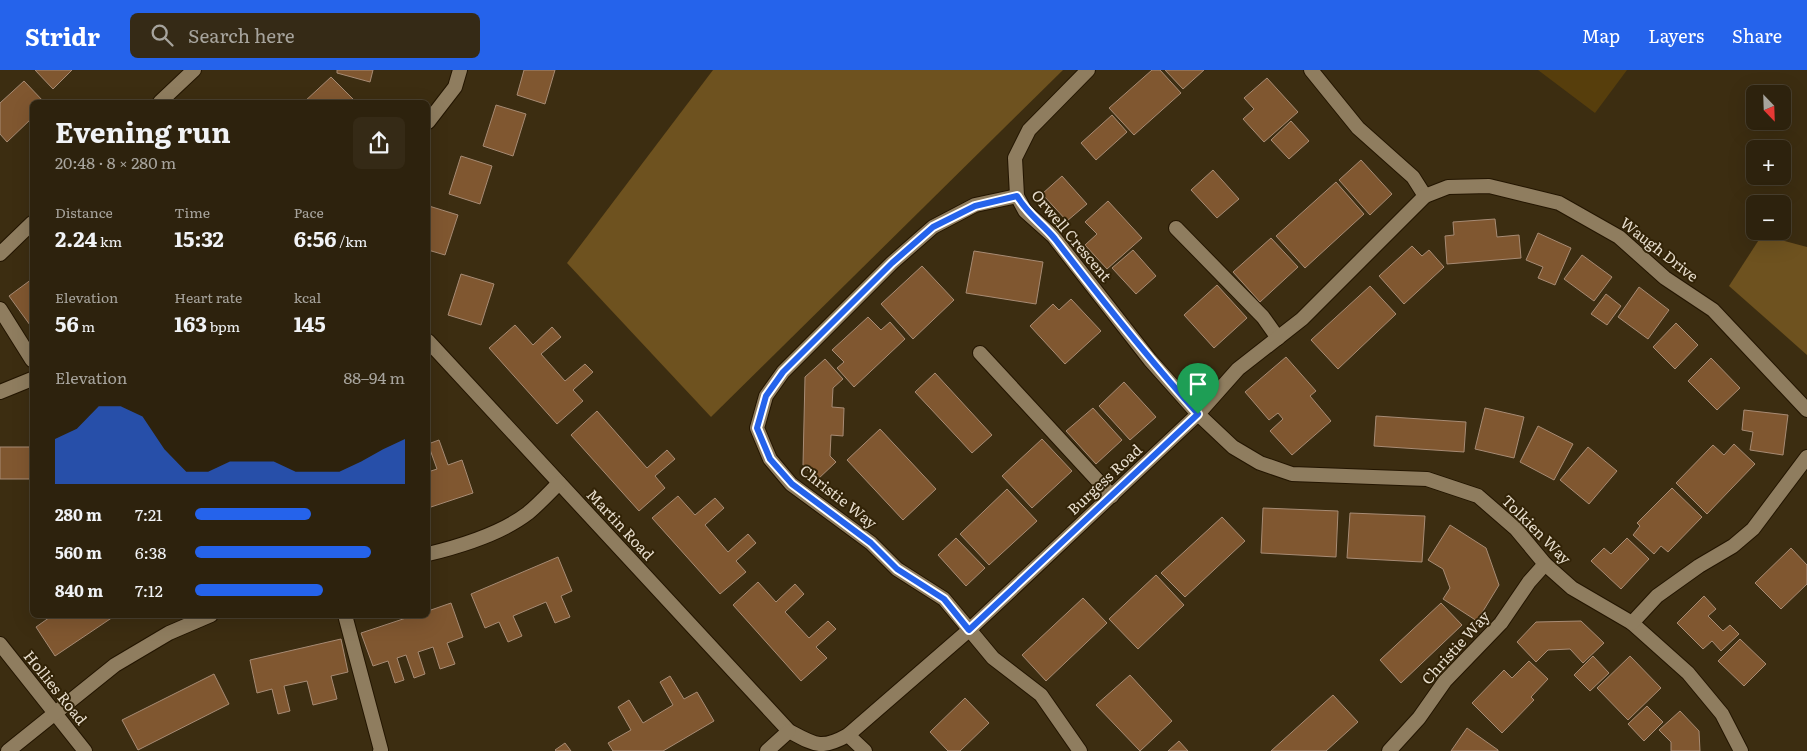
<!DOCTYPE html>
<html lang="en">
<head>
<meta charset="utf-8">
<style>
  :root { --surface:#2d220d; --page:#352a16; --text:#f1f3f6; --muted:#a7a49d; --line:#483f2e; --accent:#2563eb }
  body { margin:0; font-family:Literata,serif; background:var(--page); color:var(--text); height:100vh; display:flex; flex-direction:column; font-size:19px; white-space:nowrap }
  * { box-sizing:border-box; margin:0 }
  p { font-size:16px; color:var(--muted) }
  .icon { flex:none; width:28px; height:28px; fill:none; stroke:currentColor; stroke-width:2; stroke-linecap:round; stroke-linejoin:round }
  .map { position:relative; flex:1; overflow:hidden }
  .drawer { position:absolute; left:30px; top:30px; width:400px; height:518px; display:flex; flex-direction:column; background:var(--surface); border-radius:8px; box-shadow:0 5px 20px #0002,0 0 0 1px var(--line) }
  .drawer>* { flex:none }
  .needle { width:32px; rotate:157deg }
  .tools { position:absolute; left:1746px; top:15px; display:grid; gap:10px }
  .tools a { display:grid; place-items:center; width:45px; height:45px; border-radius:8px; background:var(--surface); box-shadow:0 5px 20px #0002,0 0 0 1px var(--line); font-size:25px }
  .pin { position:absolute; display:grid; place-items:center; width:42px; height:42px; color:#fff; margin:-51px -21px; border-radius:50% 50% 50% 0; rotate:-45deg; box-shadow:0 0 5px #0007 }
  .pin .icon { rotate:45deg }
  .round { display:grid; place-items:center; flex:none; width:52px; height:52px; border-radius:8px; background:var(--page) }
  .head { display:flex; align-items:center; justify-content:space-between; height:85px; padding:0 25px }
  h1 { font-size:28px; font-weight:700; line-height:38px }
  .stats { display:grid; grid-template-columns:repeat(3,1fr); gap:8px; height:85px; padding:5px 25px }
  .stats div { display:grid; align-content:center }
  .stats b { font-size:21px; font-weight:700 }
  .stats small { font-size:14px; font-weight:400 }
  .stats p { font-size:14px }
  .chart { height:140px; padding:10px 25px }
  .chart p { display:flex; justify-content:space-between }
  .chart svg { width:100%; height:90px; margin-top:5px; fill:var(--accent); opacity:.7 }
  ul { padding:0 25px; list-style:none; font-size:16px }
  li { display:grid; grid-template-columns:80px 60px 1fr; align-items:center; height:38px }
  li i { height:12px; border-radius:6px; background:var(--accent) }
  header { display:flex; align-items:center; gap:30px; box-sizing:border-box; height:70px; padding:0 25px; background:var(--accent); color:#fff }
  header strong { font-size:24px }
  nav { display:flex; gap:28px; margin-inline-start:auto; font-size:18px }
  .search { width:350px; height:45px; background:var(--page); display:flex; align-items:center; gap:12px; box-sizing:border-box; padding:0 18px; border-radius:8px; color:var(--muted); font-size:19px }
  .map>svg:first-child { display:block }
  .green { fill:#573e0c }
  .forest { fill:#6e521f }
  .building { fill:#805730; stroke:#a78b74 }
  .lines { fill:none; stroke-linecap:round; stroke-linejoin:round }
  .service-casing { stroke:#231500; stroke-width:16 }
  .minor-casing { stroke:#231500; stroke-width:16 }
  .service { stroke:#8f7d5f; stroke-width:14 }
  .minor { stroke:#8f7d5f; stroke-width:14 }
  .route-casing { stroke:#fff; stroke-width:10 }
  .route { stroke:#2563eb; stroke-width:6 }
  .labels { text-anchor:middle; stroke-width:4; stroke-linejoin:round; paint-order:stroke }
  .street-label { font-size:15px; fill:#e8dece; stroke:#322307 }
</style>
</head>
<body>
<header>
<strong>Stridr</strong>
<div class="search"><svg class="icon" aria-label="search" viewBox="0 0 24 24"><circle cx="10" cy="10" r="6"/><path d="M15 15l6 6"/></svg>Search here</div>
<nav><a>Map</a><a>Layers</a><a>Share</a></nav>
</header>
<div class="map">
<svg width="1807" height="681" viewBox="0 0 1807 681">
  <rect width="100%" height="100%" fill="#3c2d11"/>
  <polygon class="green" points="1538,0 1627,0 1595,43"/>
  <g class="forest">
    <polygon points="713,0 1063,0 711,347 567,193"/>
    <polygon points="1762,165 1807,177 1807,285 1729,216"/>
  </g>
  <g class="building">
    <polygon points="35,0 72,0 53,19"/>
    <polygon points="337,0 373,0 370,12 337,3"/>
    <polygon points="524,0 555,0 545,34 517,25"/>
    <polygon points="1152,0 1160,0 1181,23 1134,65 1109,38"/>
    <polygon points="1165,0 1204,0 1183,19"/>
    <polygon points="331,7 356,32 304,32"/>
    <polygon points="1267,8 1298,42 1264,72 1243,49 1254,39 1244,28"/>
    <polygon points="24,11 44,32 32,32 32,48 7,72 0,64 0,33"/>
    <polygon points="496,35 526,44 513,86 483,76"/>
    <polygon points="1112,45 1127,62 1096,90 1081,73"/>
    <polygon points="1291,51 1309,71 1289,89 1271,70"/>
    <polygon points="461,86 492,96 480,134 449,124"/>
    <polygon points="1361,90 1392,124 1370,145 1339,110"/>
    <polygon points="1213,100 1239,129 1217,148 1191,120"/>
    <polygon points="1062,106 1087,134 1067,151 1042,124"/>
    <polygon points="1336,112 1364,144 1305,198 1276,166"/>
    <polygon points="1108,131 1142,168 1107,199 1085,175 1097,164 1085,152"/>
    <polygon points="429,136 458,145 445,185 428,180"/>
    <polygon points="1495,149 1497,167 1519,165 1521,188 1447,194 1445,166 1454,165 1453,152"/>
    <polygon points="1538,163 1571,178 1555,215 1538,208 1543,197 1526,190"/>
    <polygon points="1271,168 1298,197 1260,232 1233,202"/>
    <polygon points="1412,176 1422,186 1429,180 1444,197 1404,234 1379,206"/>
    <polygon points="1133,180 1156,206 1136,224 1112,198"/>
    <polygon points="974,181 1043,192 1036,234 966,223"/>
    <polygon points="1582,185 1612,207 1594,231 1564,209"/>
    <polygon points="922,196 954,230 913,269 881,234"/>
    <polygon points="461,204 494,214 481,255 448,245"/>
    <polygon points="32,209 32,252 30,255 9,226"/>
    <polygon points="1217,215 1247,248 1214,278 1184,245"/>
    <polygon points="1370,216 1396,244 1338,299 1311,270"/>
    <polygon points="1639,217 1669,240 1648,269 1618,247"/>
    <polygon points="1606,224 1621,236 1607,255 1591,244"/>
    <polygon points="1071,229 1101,261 1065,294 1030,256 1053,234 1059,240"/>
    <polygon points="868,247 881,260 890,252 905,269 854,317 837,298 844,292 832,280"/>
    <polygon points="1676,253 1698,275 1675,299 1653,277"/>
    <polygon points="515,255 533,275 552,257 561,267 541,284 565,311 585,294 593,302 573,320 583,331 557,354 489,278"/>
    <polygon points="1286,287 1316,321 1310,326 1331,351 1292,385 1270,361 1283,349 1278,343 1269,350 1245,322"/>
    <polygon points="1711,288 1740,318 1717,340 1688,311"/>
    <polygon points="825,289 843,309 833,318 832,337 844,338 843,366 831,365 830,386 836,392 817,410 803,395 805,307"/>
    <polygon points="935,303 992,365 972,383 915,322"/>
    <polygon points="1124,312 1156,347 1130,370 1099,336"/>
    <polygon points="1093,338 1122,370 1096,394 1066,361"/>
    <polygon points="1485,338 1524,347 1514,388 1475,379"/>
    <polygon points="1744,340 1788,345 1783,385 1750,380 1753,362 1742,360"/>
    <polygon points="597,341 647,398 667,380 675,389 655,406 665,418 639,441 571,365"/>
    <polygon points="1376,346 1466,352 1464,382 1374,376"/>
    <polygon points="1538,356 1573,374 1554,410 1520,392"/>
    <polygon points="880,359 936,419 903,450 847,390"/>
    <polygon points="1042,369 1072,401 1032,438 1002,406"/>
    <polygon points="439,370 448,395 462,390 473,423 428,438 428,402 437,399 428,374"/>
    <polygon points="1734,374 1755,394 1707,444 1676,413 1713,375 1724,385"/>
    <rect x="0" y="377" width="32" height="32"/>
    <polygon points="1588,377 1617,401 1589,434 1560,410"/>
    <polygon points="1672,418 1702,447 1668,482 1661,476 1654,484 1633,465 1640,456 1637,453"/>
    <polygon points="1007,419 1037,451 989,495 960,464"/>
    <polygon points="678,426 695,445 715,428 724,438 705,455 728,482 748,464 756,473 736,491 746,502 720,524 652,448"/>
    <polygon points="1263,438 1338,441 1336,487 1261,483"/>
    <polygon points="1350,443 1425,446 1422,492 1347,488"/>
    <polygon points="1222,447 1245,471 1185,527 1161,503"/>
    <polygon points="1450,455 1486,478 1499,515 1477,551 1443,529 1450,518 1443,499 1428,490"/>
    <polygon points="956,468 985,498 966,516 938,485"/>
    <polygon points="1627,468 1649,489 1621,519 1591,491 1604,478 1611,484"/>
    <polygon points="1791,478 1807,495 1807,514 1781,539 1755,513"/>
    <polygon points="558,487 572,521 561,526 570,547 555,553 546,532 513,546 522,566 508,572 499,552 485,558 471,524"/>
    <polygon points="1156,505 1184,535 1138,579 1109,549"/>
    <polygon points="758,512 776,532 795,514 804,524 785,542 809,568 828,551 836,559 816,577 827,588 801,611 733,535"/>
    <polygon points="1704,526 1716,539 1708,546 1723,561 1730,555 1739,564 1721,581 1712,571 1703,579 1677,553"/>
    <polygon points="1083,528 1107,553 1046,611 1022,585"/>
    <polygon points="451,533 463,567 447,573 455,594 440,599 433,577 418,582 425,604 414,608 406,585 397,588 404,610 395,613 388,591 373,596 361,563 415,545 428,545 428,541"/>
    <polygon points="1441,533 1462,555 1401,613 1380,590"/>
    <polygon points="53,545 116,545 55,586 36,557"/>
    <polygon points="1581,551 1604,573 1583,593 1570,579 1548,580 1536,592 1517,572 1536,552"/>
    <polygon points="341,569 348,602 331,606 337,629 313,635 307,611 284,616 290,641 278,644 272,619 257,623 250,590"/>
    <polygon points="1740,569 1766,594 1744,616 1718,591"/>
    <polygon points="1593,586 1609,603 1590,621 1574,605"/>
    <polygon points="1630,586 1661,618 1628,650 1597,618"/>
    <polygon points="1529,591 1548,609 1531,627 1534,630 1502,663 1472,633 1504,600 1512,608"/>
    <polygon points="214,604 229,634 138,680 122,650"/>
    <polygon points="1130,605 1172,651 1140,681 1096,635"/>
    <polygon points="670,606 684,629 697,622 714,651 663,681 613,681 608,673 631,660 618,637 629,630 643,653 673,635 660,612"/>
    <polygon points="1333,625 1358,652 1326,681 1271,681"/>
    <polygon points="965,628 989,653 960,681 948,681 930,662"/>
    <polygon points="1647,636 1663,652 1644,671 1628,654"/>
    <polygon points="1680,641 1699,661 1700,681 1671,681 1671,672 1659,660"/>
    <polygon points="1467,658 1498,680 1498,681 1451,681"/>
    <polygon points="1179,671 1188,681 1168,681"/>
    <polygon points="565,673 571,681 556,681 555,680"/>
  </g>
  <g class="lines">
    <g class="service-casing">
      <g id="service">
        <polyline points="160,32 194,0"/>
        <polyline points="1176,158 1263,247 1278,268"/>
        <polyline points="0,184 32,153"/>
        <polyline points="0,239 32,290"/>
        <polyline points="980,283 1112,426"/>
        <polyline points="345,545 381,680 380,681"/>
        <polyline points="848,665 865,681"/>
      </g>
    </g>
    <g class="minor-casing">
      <g id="minor">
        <polyline points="1088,0 1029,60 1015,88 1017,126 1025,141 1053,166 1150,290 1198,344 1233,377 1260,393 1292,404 1427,409 1478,426 1516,459 1545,494 1572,518 1632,553 1688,603 1722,644 1741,681"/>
        <polyline points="1311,0 1358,58 1413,107 1425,126"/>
        <polyline points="428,52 455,17 460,0"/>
        <polyline points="1017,126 975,135 933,157 892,193 783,302 766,326 757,358 770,389 791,414 871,473 897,499 944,529 993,588 1041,625 1080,681"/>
        <path d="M 428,271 L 789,661 C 815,675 821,680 848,665 L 969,560 L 1198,344 L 1238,299 L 1302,249 L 1425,126 L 1448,117 L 1489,116 L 1559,133 L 1619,167 L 1665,208 L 1713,240 L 1807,340"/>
        <polyline points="0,322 32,309"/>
        <path d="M 428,484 C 461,476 501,464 528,443 C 539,434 549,423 559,413"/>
        <polyline points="1632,553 1657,526 1699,496 1733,476 1753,459 1807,387"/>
        <polyline points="0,574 85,681"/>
        <polyline points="8,681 115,595 169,563 211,545"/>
        <polyline points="767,681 789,661"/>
        <polyline points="1389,681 1419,648 1445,611 1501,553 1529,512 1545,494"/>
      </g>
    </g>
    <use href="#service" class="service"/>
    <use href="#minor" class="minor"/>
  </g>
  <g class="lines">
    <g class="route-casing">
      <path id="route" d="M 1017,126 C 1028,145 1042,153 1055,169 C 1101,229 1148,288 1198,344 L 969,560 L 944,529 L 897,499 L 871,473 L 792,414 L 770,389 L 757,358 L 766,326 L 783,302 L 892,193 L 933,157 L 975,136 Z"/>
    </g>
    <use href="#route" class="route"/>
  </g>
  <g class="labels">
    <g class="street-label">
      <text transform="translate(1071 166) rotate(50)" y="5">Orwell Crescent</text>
      <text transform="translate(1659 180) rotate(38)" y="5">Waugh Drive</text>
      <text transform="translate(1105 410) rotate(-43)" y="5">Burgess Road</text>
      <text transform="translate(838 427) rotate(38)" y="5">Christie Way</text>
      <text transform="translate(620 455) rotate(47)" y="5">Martin Road</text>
      <text transform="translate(1536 460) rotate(45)" y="5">Tolkien Way</text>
      <text transform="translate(1456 578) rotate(-48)" y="5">Christie Way</text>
      <text transform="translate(55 618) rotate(51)" y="5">Hollies Road</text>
    </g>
  </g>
</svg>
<div class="tools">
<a><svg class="needle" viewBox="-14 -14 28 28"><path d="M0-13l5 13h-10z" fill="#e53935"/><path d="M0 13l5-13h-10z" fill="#a7a49d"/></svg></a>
<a>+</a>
<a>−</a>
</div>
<div class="pin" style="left:1198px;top:344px;background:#1e9e55"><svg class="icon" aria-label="arrive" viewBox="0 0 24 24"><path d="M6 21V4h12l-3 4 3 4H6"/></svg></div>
<section class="drawer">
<div class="head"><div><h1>Evening run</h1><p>20:48 · 8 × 280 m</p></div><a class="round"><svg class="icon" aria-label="share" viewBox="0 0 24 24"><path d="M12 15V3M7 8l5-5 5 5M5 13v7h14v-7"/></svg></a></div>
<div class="stats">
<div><p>Distance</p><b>2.24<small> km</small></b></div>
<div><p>Time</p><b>15:32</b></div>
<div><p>Pace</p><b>6:56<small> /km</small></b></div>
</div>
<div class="stats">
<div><p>Elevation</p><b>56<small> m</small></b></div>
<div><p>Heart rate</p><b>163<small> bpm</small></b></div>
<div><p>kcal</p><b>145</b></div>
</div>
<div class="chart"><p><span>Elevation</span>88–94 m</p>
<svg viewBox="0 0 160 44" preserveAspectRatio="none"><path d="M0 44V22L10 17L20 6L30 6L40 11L50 27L60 38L70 38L80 33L90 33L100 33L110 38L120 38L130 38L140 33L150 27L160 22V44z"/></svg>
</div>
<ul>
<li><b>280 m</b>7:21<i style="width:55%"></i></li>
<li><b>560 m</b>6:38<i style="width:84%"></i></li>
<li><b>840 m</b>7:12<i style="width:61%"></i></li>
</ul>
</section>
</div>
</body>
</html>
